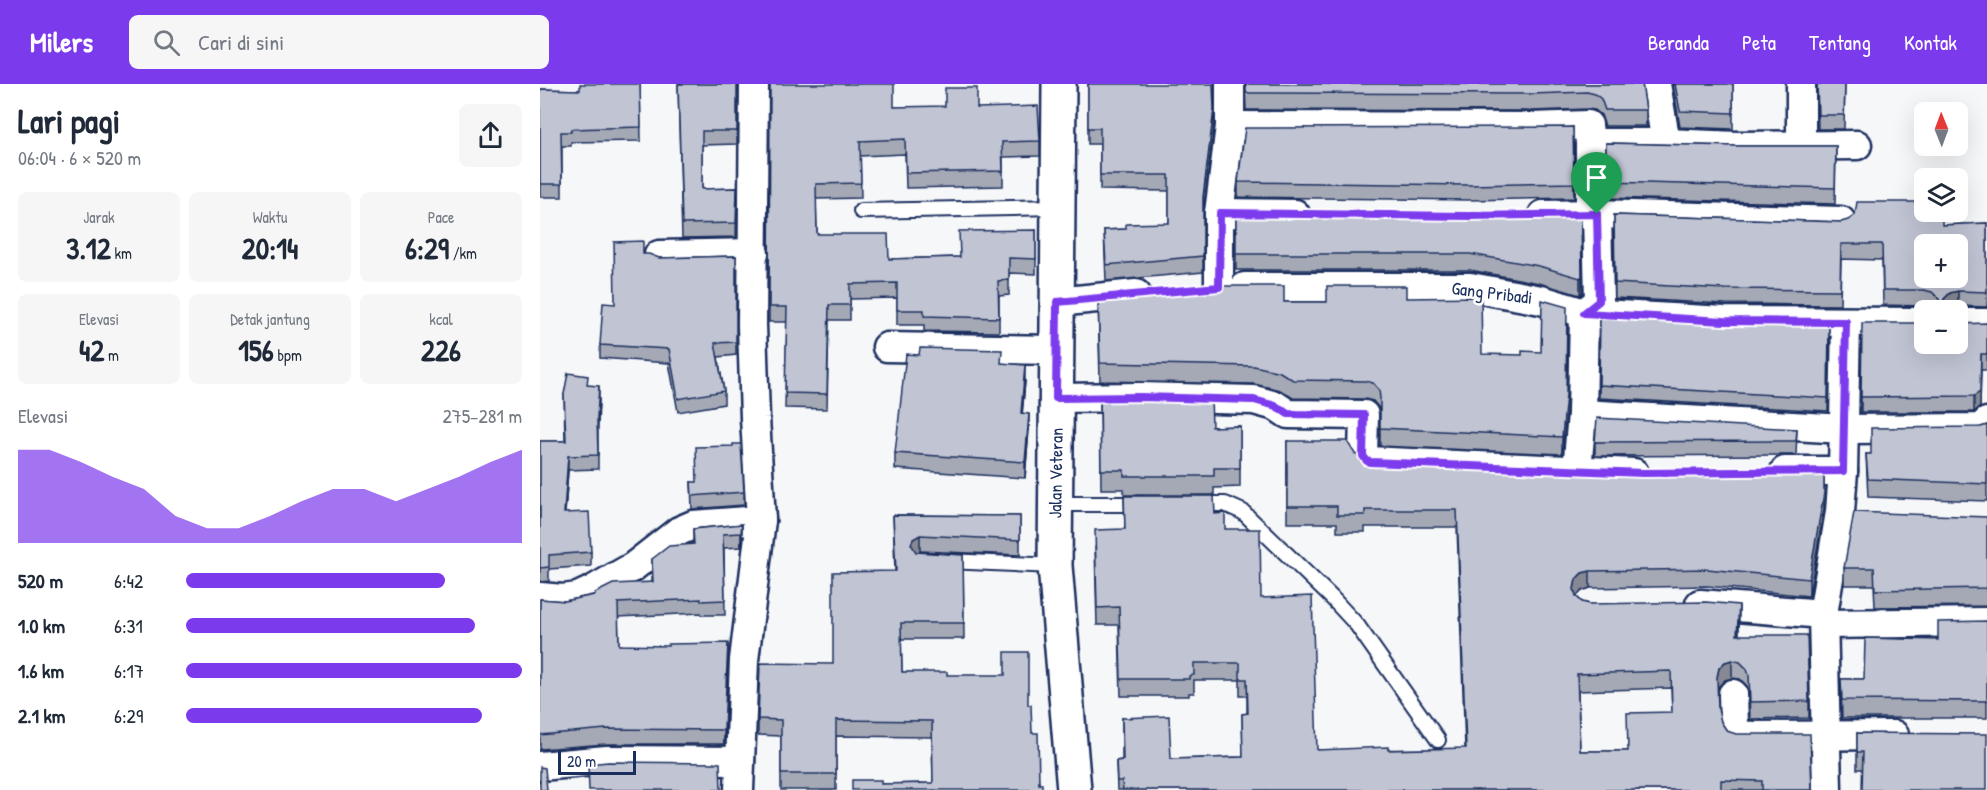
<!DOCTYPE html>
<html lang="id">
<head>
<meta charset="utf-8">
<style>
  :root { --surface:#fff; --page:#f6f6f7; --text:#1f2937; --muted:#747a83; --accent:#7c3aed }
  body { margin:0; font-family:"Patrick Hand",sans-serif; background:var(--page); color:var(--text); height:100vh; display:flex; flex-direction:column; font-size:22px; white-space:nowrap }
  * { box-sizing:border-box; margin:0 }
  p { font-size:20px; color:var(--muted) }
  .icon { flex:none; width:33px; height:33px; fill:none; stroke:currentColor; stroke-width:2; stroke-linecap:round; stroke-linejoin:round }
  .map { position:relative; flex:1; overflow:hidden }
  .drawer { display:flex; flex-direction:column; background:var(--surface); width:540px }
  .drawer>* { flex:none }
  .needle { width:39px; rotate:359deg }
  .controls { position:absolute; left:1374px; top:18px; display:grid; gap:12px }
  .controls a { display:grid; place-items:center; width:54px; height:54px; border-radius:9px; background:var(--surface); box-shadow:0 6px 24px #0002; font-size:30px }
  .scale { position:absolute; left:18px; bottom:15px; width:78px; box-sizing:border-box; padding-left:6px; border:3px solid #1b2f5e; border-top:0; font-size:16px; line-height:21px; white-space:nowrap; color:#1b2f5e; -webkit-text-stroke:4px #fff; paint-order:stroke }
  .pin { position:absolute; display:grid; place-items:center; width:51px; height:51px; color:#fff; margin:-62px -26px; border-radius:50% 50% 50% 0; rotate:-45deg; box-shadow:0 0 6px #0007 }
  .pin .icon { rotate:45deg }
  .round { display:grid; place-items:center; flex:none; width:63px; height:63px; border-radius:9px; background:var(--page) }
  .overview { display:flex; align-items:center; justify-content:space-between; height:102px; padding:0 18px }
  h1 { font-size:33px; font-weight:800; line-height:45px }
  .figures { display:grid; grid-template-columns:repeat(3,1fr); gap:9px; height:102px; padding:6px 18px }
  .figures div { display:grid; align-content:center; border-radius:9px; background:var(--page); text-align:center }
  .figures b { font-size:30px; font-weight:800 }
  .figures small { font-size:16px; font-weight:400 }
  .figures p { font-size:16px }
  .chart { height:168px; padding:12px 18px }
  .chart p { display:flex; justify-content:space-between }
  .chart svg { width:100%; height:108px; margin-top:6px; fill:var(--accent); opacity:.7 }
  ul { padding:0 18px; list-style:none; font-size:20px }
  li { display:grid; grid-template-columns:96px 72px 1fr; align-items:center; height:45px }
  li i { height:15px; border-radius:8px; background:var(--accent) }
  header { display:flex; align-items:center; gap:36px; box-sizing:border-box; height:84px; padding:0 30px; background:var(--accent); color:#fff }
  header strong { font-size:28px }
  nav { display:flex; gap:33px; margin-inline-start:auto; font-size:21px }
  .search { width:420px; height:54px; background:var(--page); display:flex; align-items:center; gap:15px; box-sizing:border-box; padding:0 21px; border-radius:9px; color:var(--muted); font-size:22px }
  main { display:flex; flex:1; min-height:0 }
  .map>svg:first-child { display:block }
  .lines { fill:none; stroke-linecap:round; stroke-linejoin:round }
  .lane-casing { stroke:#1b2f5e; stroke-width:18 }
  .street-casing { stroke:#1b2f5e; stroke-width:33 }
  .primary-casing { stroke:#1b2f5e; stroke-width:38 }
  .lane { stroke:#fff; stroke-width:14 }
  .street { stroke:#fff; stroke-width:28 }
  .primary { stroke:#fff; stroke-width:33 }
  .wall { fill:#a5a9b5; stroke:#1b2f5e; stroke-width:1.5; fill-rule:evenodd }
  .shaded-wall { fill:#868994; stroke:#1b2f5e; stroke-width:1.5 }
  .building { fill:#c0c4d3; stroke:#1b2f5e; stroke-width:1.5; fill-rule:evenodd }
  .route-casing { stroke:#fff; stroke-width:12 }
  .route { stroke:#7c3aed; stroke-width:8 }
  .labels { text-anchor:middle; stroke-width:5; stroke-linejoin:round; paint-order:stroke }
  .street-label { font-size:18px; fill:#1b2f5e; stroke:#fff }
</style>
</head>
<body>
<header>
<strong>Milers</strong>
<div class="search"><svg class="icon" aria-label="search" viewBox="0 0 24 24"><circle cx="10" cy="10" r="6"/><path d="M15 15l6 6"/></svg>Cari di sini</div>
<nav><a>Beranda</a><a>Peta</a><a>Tentang</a><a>Kontak</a></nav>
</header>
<main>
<section class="drawer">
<div class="overview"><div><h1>Lari pagi</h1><p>06:04 · 6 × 520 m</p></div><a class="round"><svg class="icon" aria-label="share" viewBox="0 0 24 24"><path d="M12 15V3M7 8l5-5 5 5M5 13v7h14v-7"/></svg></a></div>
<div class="figures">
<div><p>Jarak</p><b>3.12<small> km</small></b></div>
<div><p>Waktu</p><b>20:14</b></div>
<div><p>Pace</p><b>6:29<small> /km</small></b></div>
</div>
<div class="figures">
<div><p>Elevasi</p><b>42<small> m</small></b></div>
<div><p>Detak jantung</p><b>156<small> bpm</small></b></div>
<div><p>kcal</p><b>226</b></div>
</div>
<div class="chart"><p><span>Elevasi</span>275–281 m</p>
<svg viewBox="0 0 160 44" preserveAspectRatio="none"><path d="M0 44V6L10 6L20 11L30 17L40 22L50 33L60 38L70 38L80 33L90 27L100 22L110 22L120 27L130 22L140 17L150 11L160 6V44z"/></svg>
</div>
<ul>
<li><b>520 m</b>6:42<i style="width:77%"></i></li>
<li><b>1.0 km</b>6:31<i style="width:86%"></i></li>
<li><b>1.6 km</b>6:17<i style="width:100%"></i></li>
<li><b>2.1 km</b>6:29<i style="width:88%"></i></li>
</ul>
</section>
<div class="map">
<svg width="1447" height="706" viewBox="0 0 1447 706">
  <rect width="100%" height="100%" fill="#f6f7f9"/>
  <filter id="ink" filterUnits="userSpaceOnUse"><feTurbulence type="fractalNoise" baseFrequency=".0167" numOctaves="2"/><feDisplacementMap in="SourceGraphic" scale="12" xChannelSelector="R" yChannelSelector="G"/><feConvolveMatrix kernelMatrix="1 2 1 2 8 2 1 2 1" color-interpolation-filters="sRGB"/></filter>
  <g filter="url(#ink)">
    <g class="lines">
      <g class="lane-casing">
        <g id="lane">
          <polyline points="321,127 518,123"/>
          <polyline points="515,420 603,420"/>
          <polyline points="658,420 685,420 703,428 792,514 817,541 898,656"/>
          <polyline points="407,477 515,482"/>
        </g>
      </g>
      <g class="street-casing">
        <g id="street">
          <polyline points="1116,0 1126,59"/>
          <polyline points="1261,0 1261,61"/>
          <polyline points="690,42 992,43 1048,41 1050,59 1126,59 1197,62 1317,61"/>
          <polyline points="679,129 755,130"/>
          <polyline points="1003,131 1057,130 1301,137"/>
          <polyline points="119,171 214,169"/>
          <polyline points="679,203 679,129 690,42 690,0"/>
          <polyline points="705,203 930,203 1001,216 1044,229 1184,237 1384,238"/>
          <polyline points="517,218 596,210"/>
          <polyline points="1418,239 1447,239"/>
          <polyline points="347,263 518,266"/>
          <polyline points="516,314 600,313 714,316 736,322 748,330 824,331 823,372 827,377 1094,389"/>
          <polyline points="1042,330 1305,345 1441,344 1447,338"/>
          <polyline points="1037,386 1042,330 1044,229 1059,217 1057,130 1050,123 1050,59"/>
          <polyline points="1245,387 1303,387"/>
          <polyline points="0,513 23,515 38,513 53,506 93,483 139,447 153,441 221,436"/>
          <polyline points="1160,520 1283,530"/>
          <polyline points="1284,540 1447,538"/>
          <polyline points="1193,610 1194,641 1197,651 1216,652 1354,651"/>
          <polyline points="0,682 67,676 200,677"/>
          <polyline points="199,706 204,576 221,436 215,334 212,241 214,0"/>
          <polyline points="1287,706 1283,530 1300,428 1303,387 1306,238"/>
        </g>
      </g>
      <g class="primary-casing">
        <polyline id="primary" points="519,0 515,482 534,706"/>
      </g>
      <use href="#lane" class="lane"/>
      <use href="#street" class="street"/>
      <use href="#primary" class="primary"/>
    </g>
    <g class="wall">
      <polygon points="100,0 101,57 31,58 31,62 22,62 22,113 0,113 0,5 40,6"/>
      <polygon points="138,0 197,0 197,60 162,61 162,105 197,104 196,153 142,154"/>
      <polygon points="230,0 354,23 437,24 500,57 500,72 463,73 463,102 366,104 365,70 320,72 321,114 276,115 277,150 349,175 420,173 496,146 496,190 469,189 469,211 459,212 459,248 384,247 384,241 357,241 357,214 310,215 310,236 289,236 287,325 245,324 247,238 229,238"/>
      <polygon points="548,0 674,41 663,129 663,188 566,197 564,146 586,145 629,139 629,107 560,106 560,60 548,60"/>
      <polygon points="705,0 1102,0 1106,26 1106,42 1065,42 1061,31 1055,26 1047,25 992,27 706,26"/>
      <polygon points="1133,0 1193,0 1193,45 1140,43"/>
      <polygon points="1277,0 1305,0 1304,45 1278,45"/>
      <polygon points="1033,43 1034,114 928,116 698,113 698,98"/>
      <polygon points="1066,59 1197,62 1296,62 1295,120 1066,114"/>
      <polygon points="696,129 928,132 1041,130 1042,209 1040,211 999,199 930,186 696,186"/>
      <polygon points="1074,131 1402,141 1447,139 1447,223 1418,222 1410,224 1408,226 1395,226 1392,224 1384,222 1343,221 1342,176 1301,175 1300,221 1185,220 1075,214"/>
      <polygon points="103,170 119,174 196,172 196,271 178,273 184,307 184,320 138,328 129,279 60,274 60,261 75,220"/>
      <polygon points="558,213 744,218 787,218 866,214 942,270 1026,329 1022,370 840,362 840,330 839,324 833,317 825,315 753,314 740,306 714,300 560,297"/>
      <polygon points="1060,233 1184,240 1289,240 1288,327 1059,314"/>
      <polygon points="1447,239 1447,286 1441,286 1440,323 1434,328 1321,328 1321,313 1384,260"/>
      <polygon points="462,279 485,297 482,329 489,345 485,394 355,385 355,369"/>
      <polygon points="48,301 59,316 58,343 58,385 28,386 25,429 51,468 51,482 9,485 9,497 0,498 0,357 25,357 24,310"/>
      <polygon points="560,310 672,343 700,342 700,403 674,404 674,411 584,411 584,405 561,405"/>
      <polygon points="1447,341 1447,417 1328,413 1326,370 1331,370 1441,343"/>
      <polygon points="1257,345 1256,371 1055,372 1055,358"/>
      <path d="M 747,357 L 815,370 L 829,377 L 1284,426 L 1269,512 L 1167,502 L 1050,504 L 1042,507 L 1036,512 L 1042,518 L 1050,520 L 1199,539 L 1199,551 L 1269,617 L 1269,634 L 1210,635 L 1209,609 L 1207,602 L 1200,595 L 1192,594 L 1185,596 L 1179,602 L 1177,608 L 1178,625 L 1181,638 L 1187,647 L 1272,706 L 577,706 L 576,677 L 582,676 L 582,634 L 631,675 L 703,673 L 702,630 L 707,630 L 707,612 L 700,612 L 700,596 L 654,596 L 654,609 L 649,609 L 649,612 L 581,612 L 579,541 L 557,541 L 555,463 L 585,445 L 584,412 L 675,430 L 685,445 L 721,514 L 777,666 L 925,665 L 917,443 L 825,443 L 825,448 L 797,448 L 797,439 L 747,439 ZM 1131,604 L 1132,628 L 1088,667 L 1040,667 L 1038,607 Z"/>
      <polygon points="151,398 204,408 204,421 152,425"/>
      <polygon points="353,431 480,432 480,471 380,467 378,468 423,471 424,555 361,555 362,588 407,591 488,621 499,700 341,700 393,699 392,653 296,652 296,706 241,706 241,652 218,651 218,635 293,580 355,487"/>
      <polygon points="1447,433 1447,522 1335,523 1334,501 1304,501 1304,484"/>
      <polygon points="202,440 201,463 184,464 185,531 161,531 161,529 78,533 79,561 188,573 184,660 66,660 0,665 0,515 25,517 112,498 112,475 153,461 153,445"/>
      <polygon points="1447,537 1447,634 1302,634 1301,595 1324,595 1398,556"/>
      <polygon points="1317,649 1447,706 1323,685 1317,685"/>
    </g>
    <g class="shaded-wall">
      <polygon points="674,25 674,41 663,129 663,113"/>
      <polygon points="1042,192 1042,209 1040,211 1040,194"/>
      <polygon points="1418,207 1418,222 1410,224 1408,226 1402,226 1402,223 1404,215 1410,209"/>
      <polygon points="1027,241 1026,329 1022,370 1022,353"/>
      <polygon points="1441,270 1440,323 1434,328 1434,312"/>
      <polygon points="485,281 485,297 481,345 481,329"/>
      <polygon points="59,302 59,316 57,348 57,334"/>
      <polygon points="489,330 489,345 485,394 485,378"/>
      <polygon points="28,372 28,386 24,443 24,429"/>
      <polygon points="1284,386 1284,426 1269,512 1269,495"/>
      <polygon points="202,440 202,454 201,463 201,449"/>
      <polygon points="380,451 380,467 373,471 371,460 373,455"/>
      <polygon points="1050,487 1050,504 1042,507 1036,513 1034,505 1036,495 1042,489"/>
      <polygon points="1199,521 1199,539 1197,568 1197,551"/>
      <polygon points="188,559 188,573 184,660 184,646"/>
      <polygon points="1192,576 1192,594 1185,596 1179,602 1177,610 1177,593 1179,584 1185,578"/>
    </g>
    <g class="building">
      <polygon points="40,0 100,0 101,43 31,45 31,48 21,48 22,100 0,100 0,5 40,6"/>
      <polygon points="138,0 197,0 197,47 162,47 162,105 197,104 196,139 142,140"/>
      <polygon points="230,0 354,0 354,23 405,22 405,4 437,4 437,24 498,22 500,57 462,58 463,87 366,89 365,55 320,57 321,99 276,100 277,150 348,150 349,175 420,173 419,147 496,146 496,175 469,174 469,196 458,197 459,234 384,232 384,226 357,226 357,199 310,200 310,221 289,221 287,310 245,309 247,223 229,223"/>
      <polygon points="548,0 673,0 674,25 663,113 663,172 566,181 564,146 586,145 586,140 629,139 629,91 560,91 560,44 548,44"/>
      <polygon points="706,0 1102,0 1106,26 1065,26 1061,15 1055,10 1047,8 992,10 706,9"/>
      <polygon points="1135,0 1193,0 1193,29 1140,27"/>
      <polygon points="1277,0 1305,0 1304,31 1278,31"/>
      <polygon points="1033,43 1034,99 928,101 698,98 705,44"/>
      <polygon points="1066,59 1197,62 1296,62 1295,104 1066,98"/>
      <path d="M 1317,118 L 1384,118 L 1384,128 L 1402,128 L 1402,141 L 1447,139 L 1447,208 L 1418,207 L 1410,209 L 1404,215 L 1402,223 L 1402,226 L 1399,226 L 1400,223 L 1399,215 L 1392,208 L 1384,206 L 1343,206 L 1342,160 L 1301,160 L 1300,206 L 1185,205 L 1075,199 L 1074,131 L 1301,138 L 1308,136 L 1315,131 ZM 1384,160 L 1418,160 L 1418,194 L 1384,194 Z"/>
      <polygon points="696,129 928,132 1041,130 1042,192 1040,194 999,182 930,170 696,170"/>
      <polygon points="103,157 103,170 109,170 119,174 196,172 196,258 175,259 184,307 138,315 129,265 60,261 63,219 75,220 74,158"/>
      <polygon points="680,202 744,202 744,218 787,218 787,202 866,202 866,214 941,213 942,270 982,271 982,267 1001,268 1002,216 1027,223 1026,311 1022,353 840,344 840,314 839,306 833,299 825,297 753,296 740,288 714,282 560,279 558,213"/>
      <polygon points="1060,233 1184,240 1289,240 1288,314 1059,301"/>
      <polygon points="1322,239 1384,239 1384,260 1418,260 1418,240 1447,239 1447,270 1441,270 1440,308 1434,312 1321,313"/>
      <polygon points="380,264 462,266 461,279 485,281 481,329 489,330 485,378 355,369 366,270 379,271"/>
      <polygon points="28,289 48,292 47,301 59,302 57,334 58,371 28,372 24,429 49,428 51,468 9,471 9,483 0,484 0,357 26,357 24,310"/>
      <polygon points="560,310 671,312 672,343 700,342 700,384 674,384 674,392 584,392 584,386 561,386"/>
      <polygon points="1057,334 1257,345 1256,357 1055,358"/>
      <polygon points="1447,341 1447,400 1328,395 1326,370 1331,370 1331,344 1441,343"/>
      <path d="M 747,357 L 807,357 L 815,370 L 829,377 L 1064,388 L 1284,386 L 1284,409 L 1269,495 L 1167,485 L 1050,487 L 1042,489 L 1036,495 L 1034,505 L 1036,512 L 1042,518 L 1050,520 L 1166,518 L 1199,521 L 1197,551 L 1267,551 L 1269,617 L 1210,618 L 1209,592 L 1207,585 L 1200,578 L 1192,576 L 1185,578 L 1179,584 L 1177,593 L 1178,625 L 1181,638 L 1187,647 L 1196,650 L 1270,650 L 1272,706 L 1222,706 L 1222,697 L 1181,696 L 1181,706 L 583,706 L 582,697 L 577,697 L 576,677 L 583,676 L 582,634 L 629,632 L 631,675 L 703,673 L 702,630 L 708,629 L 707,595 L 700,595 L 700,579 L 654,579 L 654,591 L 649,592 L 649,595 L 581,595 L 579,523 L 557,524 L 555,446 L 585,445 L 584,412 L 674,412 L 675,430 L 685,429 L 685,445 L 720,445 L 721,514 L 772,512 L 777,666 L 848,663 L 848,666 L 926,664 L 917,426 L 825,426 L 825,431 L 797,431 L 797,422 L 747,422 ZM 1131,587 L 1132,628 L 1087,629 L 1088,667 L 1040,667 L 1037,590 Z"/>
      <polygon points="193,360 201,360 204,408 152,412 151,398 157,398 156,363 193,362"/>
      <polygon points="1314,428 1447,433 1447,504 1335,506 1334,484 1304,484"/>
      <polygon points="353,431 480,432 480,456 380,451 373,455 371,460 376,468 423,471 424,539 361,539 362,588 407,588 407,591 465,591 465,568 488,568 488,621 491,621 492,649 498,649 499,700 502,700 502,706 312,706 312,696 341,696 341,700 393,699 392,637 296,636 296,690 241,690 241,636 218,635 220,579 293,580 293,488 356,487"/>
      <polygon points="202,440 201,449 183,450 185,516 161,517 161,515 78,519 79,561 128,562 128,560 188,559 184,646 66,645 0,651 0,515 25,517 55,511 55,509 73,500 113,498 112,475 129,462 154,460 153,445"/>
      <polygon points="1447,537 1447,617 1302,616 1301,595 1324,595 1325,554 1398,556 1398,538"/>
      <polygon points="1317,649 1447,650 1447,706 1322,706 1323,668 1317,668"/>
      <polygon points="68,678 180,679 181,706 49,706 48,680"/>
      <polygon points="0,683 5,684 7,706 0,706"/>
    </g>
  </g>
  <g class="lines" filter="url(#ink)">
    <g class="route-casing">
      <polygon id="route" points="680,129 928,132 1057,130 1059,217 1044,229 1184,237 1306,238 1303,387 1103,389 830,378 827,377 823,372 824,331 748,330 736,322 714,316 600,313 516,314 517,218 679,203"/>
    </g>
    <use href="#route" class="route"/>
  </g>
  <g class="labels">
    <g class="street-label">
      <text transform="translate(952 209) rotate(7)" y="6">Gang Pribadi</text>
      <text transform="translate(516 389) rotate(-89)" y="6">Jalan Veteran</text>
    </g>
  </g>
</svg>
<div class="controls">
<a><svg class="needle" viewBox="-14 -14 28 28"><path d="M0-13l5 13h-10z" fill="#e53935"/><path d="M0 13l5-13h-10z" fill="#747a83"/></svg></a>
<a><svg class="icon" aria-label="layers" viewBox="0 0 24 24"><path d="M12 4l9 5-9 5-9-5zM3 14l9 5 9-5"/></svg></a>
<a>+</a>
<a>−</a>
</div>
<div class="scale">20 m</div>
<div class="pin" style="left:1057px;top:130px;background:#1e9e55"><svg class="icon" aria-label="arrive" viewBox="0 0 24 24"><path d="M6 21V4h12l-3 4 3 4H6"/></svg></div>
</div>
</main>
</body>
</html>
